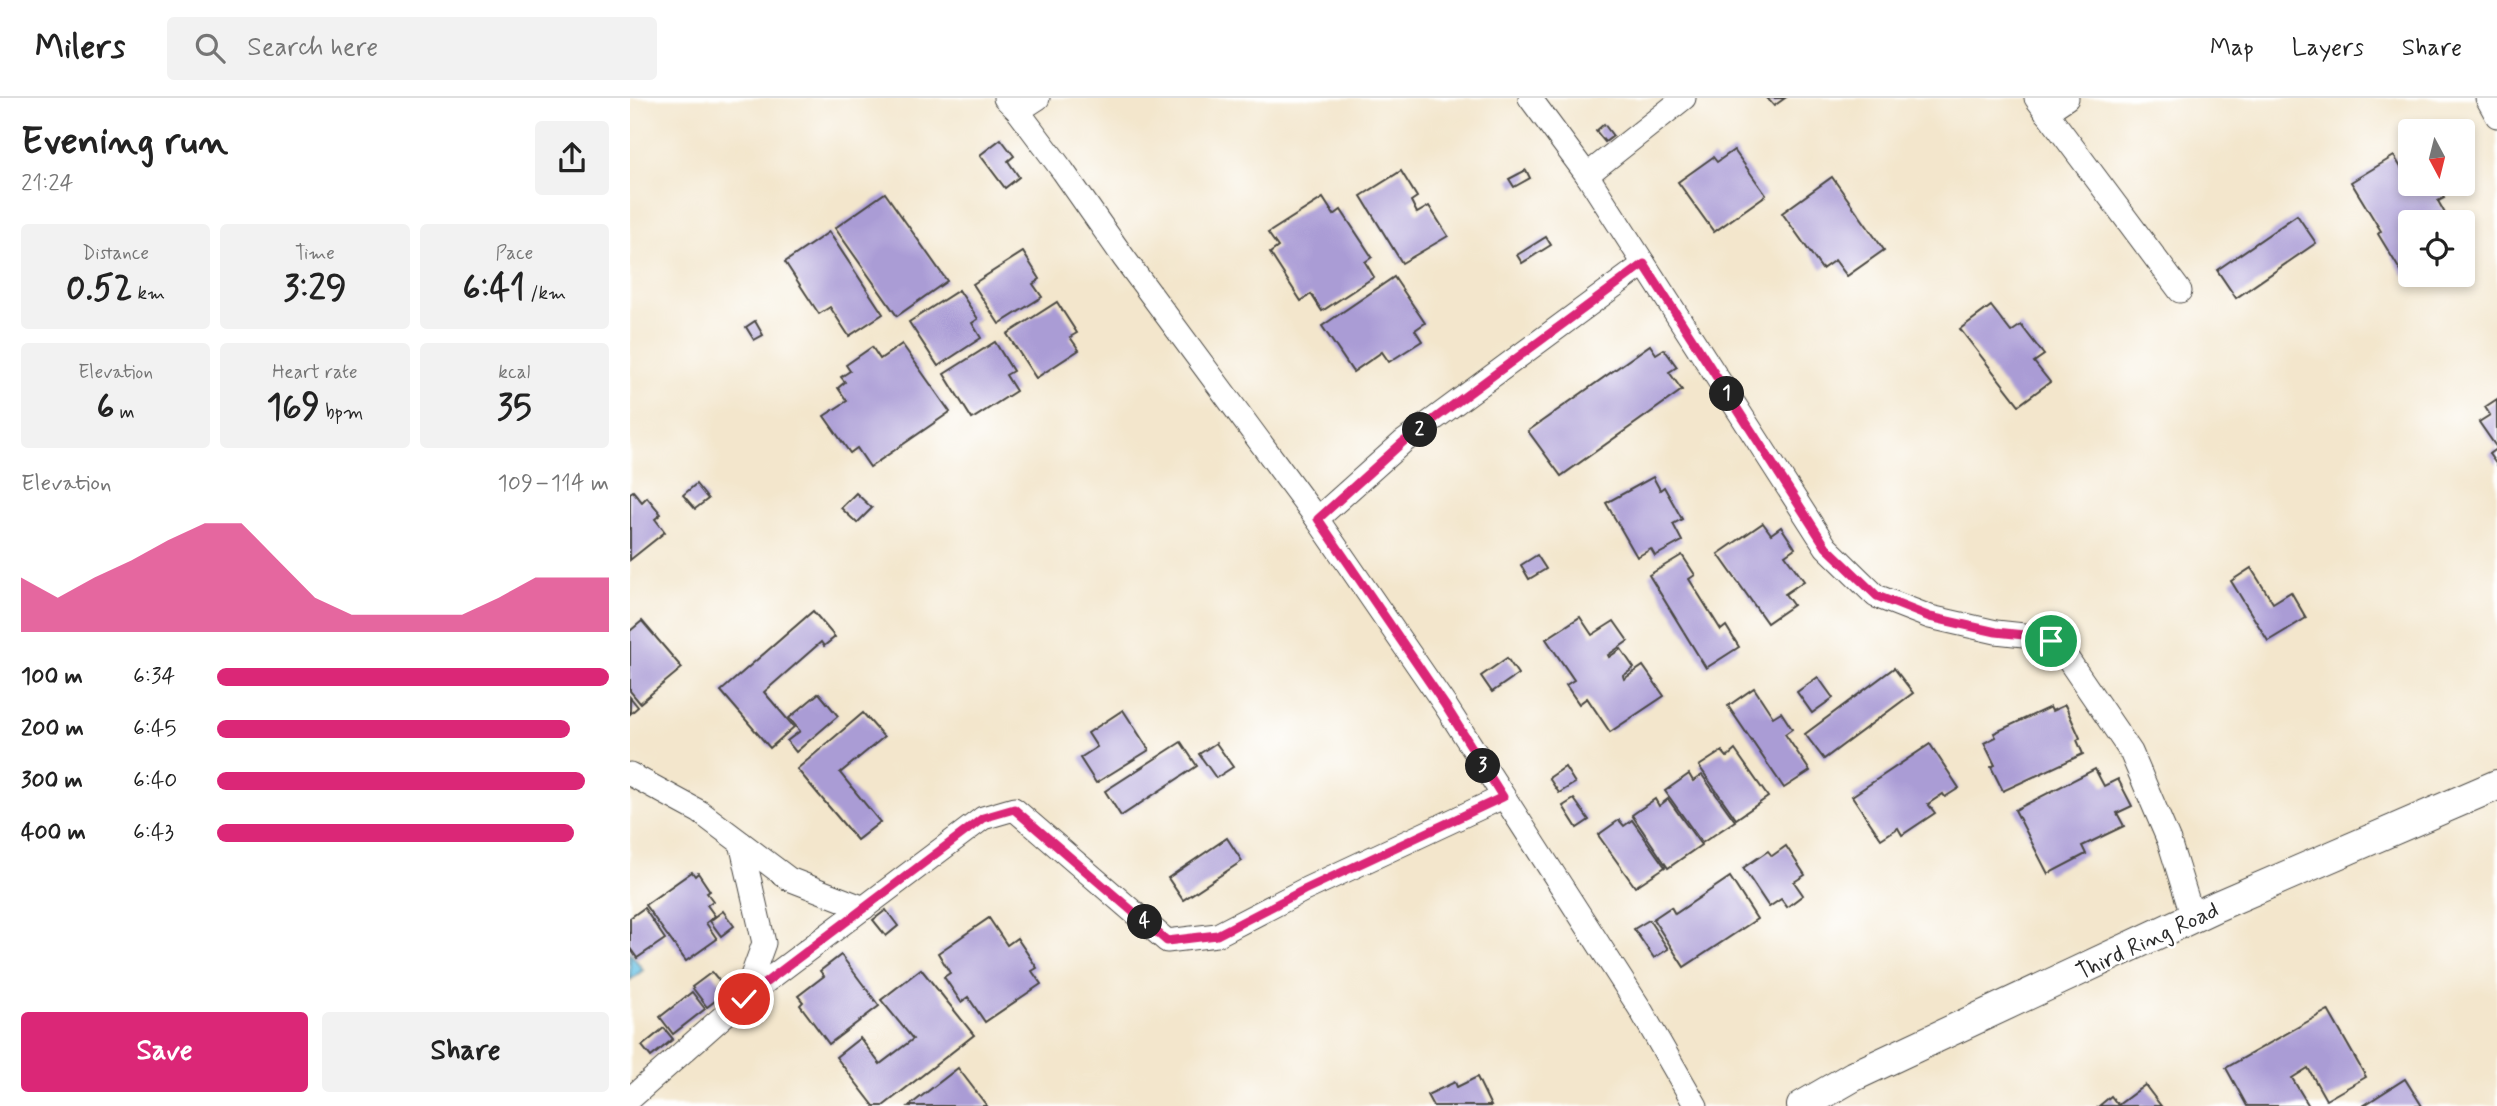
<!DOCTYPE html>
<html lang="en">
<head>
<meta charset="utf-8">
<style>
  :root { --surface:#fff; --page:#f2f2f2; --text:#222; --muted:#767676; --line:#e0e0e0; --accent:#db2777 }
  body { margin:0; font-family:Mynerve,sans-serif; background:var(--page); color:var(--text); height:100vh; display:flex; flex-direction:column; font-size:26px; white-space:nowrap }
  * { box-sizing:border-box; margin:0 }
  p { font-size:23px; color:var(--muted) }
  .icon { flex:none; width:38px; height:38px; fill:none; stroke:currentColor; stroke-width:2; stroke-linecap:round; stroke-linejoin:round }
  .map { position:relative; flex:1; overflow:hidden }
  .side { display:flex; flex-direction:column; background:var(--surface); width:630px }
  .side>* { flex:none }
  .needle { width:46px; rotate:173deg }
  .fabs { position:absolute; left:1768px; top:21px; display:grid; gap:14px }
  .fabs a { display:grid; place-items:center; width:77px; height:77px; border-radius:7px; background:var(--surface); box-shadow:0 4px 10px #0003; font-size:35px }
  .pin { position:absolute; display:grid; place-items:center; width:60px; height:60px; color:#fff; margin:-30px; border:4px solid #fff; border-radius:50%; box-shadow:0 2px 7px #0007 }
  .km { position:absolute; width:35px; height:35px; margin:-18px; border-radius:50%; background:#222; color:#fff; font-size:19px; line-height:35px; text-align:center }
  .round { display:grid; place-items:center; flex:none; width:74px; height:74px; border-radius:7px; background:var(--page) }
  .overview { display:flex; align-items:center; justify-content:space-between; height:119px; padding:0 21px }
  h1 { font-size:38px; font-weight:800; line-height:52px }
  .metrics { display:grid; grid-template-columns:repeat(3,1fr); gap:10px; height:119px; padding:7px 21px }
  .metrics div { display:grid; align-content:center; border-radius:7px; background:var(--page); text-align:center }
  .metrics b { font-size:35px; font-weight:800 }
  .metrics small { font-size:19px; font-weight:400 }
  .metrics p { font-size:19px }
  .chart { height:196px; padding:14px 21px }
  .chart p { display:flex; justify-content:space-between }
  .chart svg { width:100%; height:126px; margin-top:7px; fill:var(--accent); opacity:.7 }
  .action { display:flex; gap:14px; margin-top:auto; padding:14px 21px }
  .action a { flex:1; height:80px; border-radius:7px; background:var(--accent); color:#fff; font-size:28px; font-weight:800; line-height:80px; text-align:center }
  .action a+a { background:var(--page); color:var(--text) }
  ul { padding:0 21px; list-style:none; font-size:23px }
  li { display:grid; grid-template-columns:112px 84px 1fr; align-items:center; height:52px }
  li i { height:18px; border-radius:9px; background:var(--accent) }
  header { display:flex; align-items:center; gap:42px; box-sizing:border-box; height:98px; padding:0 35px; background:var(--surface); border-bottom:2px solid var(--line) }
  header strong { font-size:33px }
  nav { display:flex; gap:38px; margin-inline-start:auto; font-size:24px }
  .search { width:490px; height:63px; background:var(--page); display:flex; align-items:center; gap:18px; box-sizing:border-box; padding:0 24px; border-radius:7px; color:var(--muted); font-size:26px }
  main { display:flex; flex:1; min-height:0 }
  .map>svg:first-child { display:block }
  .water { fill:#67c2e5; stroke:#497688; stroke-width:2 }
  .building { fill:#aa9cd5 }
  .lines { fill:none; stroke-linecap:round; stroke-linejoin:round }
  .minor-casing { stroke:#494743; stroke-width:25 }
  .tertiary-casing { stroke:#494743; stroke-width:32 }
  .minor { stroke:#fff; stroke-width:23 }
  .tertiary { stroke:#fff; stroke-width:30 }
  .route-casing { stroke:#fff; stroke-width:14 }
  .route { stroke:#db2777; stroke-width:9 }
  .labels { text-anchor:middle; stroke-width:5; stroke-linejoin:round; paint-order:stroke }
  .street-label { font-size:23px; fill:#2b2b2b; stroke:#fff }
</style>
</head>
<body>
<header>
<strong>Milers</strong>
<div class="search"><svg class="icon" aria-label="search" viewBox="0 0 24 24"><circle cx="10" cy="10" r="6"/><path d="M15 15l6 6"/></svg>Search here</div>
<nav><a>Map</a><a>Layers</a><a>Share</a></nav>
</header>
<main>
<section class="side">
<div class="overview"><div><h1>Evening run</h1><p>21:24</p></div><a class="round"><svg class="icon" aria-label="share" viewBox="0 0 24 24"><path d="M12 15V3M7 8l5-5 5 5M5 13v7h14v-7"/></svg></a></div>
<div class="metrics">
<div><p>Distance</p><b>0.52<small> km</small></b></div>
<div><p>Time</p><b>3:29</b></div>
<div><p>Pace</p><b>6:41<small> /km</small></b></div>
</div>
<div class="metrics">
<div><p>Elevation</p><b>6<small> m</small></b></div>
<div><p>Heart rate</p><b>169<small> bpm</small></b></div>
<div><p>kcal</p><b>35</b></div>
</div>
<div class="chart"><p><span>Elevation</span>109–114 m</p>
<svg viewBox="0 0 160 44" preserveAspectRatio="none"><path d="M0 44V25L10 32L20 25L30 19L40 12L50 6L60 6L70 19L80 32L90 38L100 38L110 38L120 38L130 32L140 25L150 25L160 25V44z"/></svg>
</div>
<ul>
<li><b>100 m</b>6:34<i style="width:100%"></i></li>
<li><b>200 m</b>6:45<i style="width:90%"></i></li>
<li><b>300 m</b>6:40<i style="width:94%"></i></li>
<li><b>400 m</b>6:43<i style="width:91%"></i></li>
</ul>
<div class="action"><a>Save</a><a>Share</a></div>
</section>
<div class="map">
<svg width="1867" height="1008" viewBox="0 0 1867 1008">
  <rect width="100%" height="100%" fill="#fff"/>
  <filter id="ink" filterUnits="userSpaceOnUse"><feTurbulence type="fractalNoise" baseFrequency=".0143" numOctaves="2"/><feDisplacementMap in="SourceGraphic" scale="14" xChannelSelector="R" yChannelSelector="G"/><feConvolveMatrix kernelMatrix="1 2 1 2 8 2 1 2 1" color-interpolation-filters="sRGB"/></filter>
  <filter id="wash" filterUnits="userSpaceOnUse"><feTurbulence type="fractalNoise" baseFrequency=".00686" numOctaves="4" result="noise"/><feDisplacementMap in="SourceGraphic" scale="28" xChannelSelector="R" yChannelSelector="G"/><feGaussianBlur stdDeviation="1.57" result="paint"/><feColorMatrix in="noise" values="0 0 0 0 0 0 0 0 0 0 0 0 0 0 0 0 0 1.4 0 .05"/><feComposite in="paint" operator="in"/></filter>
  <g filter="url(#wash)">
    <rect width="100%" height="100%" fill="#f3e6cc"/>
    <polygon class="water" points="0,854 13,872 0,882"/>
    <g id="blocks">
      <g class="building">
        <polygon points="1137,0 1155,0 1144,8"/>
        <polygon points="974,26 983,38 975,44 966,33"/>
        <polygon points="371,41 384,58 378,63 389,79 375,90 350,57"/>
        <polygon points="1104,52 1136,97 1084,134 1048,84 1083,59 1087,64"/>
        <polygon points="1764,58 1773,73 1780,69 1780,86 1806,86 1814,100 1808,103 1817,119 1814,121 1815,124 1780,124 1780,173 1773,177 1748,136 1751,133 1721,84"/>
        <polygon points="896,72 900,80 884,89 879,81"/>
        <polygon points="771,73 787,99 781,103 787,115 799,108 818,138 772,165 731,98"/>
        <polygon points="1202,79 1254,152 1217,178 1205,162 1192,171 1152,115"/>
        <polygon points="255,95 317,183 267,218 205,130"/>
        <polygon points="693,100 704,117 711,112 742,159 735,164 744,179 692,213 681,196 671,203 640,155 648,149 638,135"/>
        <polygon points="1667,117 1686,145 1606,200 1587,172"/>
        <polygon points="199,134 253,216 219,238 200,209 189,216 155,164"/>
        <polygon points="916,139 921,147 892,165 887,157"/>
        <polygon points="393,154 410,181 403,186 412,199 369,226 343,186"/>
        <polygon points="764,179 795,225 785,232 792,243 759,264 752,254 723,274 692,228"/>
        <polygon points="329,192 348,221 342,225 351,240 308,268 279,224"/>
        <polygon points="427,204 447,235 440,239 449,252 406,280 377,236"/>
        <polygon points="1361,208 1381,234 1391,227 1414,257 1404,264 1420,284 1389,307 1330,231"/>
        <polygon points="125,223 133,237 124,242 116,229"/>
        <polygon points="365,244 383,273 376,277 386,293 342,321 314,276"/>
        <polygon points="272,246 320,314 240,369 227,350 220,355 194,318 217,303 208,290 215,284 211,279 220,273 216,267 242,249 250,261"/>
        <polygon points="1020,247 1026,256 1034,251 1047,269 1039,274 1052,292 931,378 898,333"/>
        <polygon points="1867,301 1867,367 1859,356 1867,350 1849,324 1860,317 1855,309"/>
        <polygon points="1023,379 1030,392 1034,389 1052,421 1043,426 1052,443 1025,458 1021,451 1007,459 976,405"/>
        <polygon points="66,386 78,401 65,411 53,397"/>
        <polygon points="3,393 12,404 17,399 31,416 25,421 35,434 0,462 0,395"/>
        <polygon points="226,395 242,410 227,425 211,410"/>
        <polygon points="1133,425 1141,436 1151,429 1165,450 1155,457 1174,483 1155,496 1163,507 1137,525 1088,456"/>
        <polygon points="907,457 916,471 899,481 891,467"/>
        <polygon points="1052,457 1065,477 1059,481 1091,532 1096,528 1109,549 1076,570 1019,477"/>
        <polygon points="1621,470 1643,505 1661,494 1676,520 1638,543 1601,483"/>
        <polygon points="183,513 205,539 194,548 191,544 134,594 164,629 140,650 91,593"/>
        <polygon points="950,519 962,537 984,523 998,543 978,557 979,559 991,551 1004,570 993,578 994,581 1013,568 1034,598 980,634 957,600 949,606 936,587 944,582 916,541"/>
        <polygon points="12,523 52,570 10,605 0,593 0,533"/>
        <polygon points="877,560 888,576 862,594 851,578"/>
        <polygon points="1264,570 1283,595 1194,661 1175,636"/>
        <polygon points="1188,579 1203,600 1182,615 1167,594"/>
        <polygon points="1124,590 1143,619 1151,614 1162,631 1155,636 1180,673 1154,690 1098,608"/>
        <polygon points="189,595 208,618 166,654 157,643 170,633 159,620"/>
        <polygon points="0,599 8,609 0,616"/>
        <polygon points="1435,607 1450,640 1447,642 1453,656 1373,693 1361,669 1365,667 1354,645 1366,639 1364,635 1420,609 1422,613"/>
        <polygon points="493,612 519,652 466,685 450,660 467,649 458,635"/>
        <polygon points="233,615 254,639 210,675 250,724 227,742 167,671"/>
        <polygon points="551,644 567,668 491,718 475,693"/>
        <polygon points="586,645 603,669 586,680 569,656"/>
        <polygon points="1300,646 1329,690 1315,699 1313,696 1298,706 1305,715 1272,737 1268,730 1251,741 1222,698"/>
        <polygon points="1105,652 1138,699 1106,721 1069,668 1092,653 1097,659"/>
        <polygon points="935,669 945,685 929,695 919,680"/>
        <polygon points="1465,671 1474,688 1488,681 1502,708 1487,715 1494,728 1452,748 1456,756 1418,776 1385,712"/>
        <polygon points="1059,676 1063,683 1072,677 1105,723 1072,745 1035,693"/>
        <polygon points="944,701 959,722 947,730 933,708"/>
        <polygon points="1025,701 1029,708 1038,701 1071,747 1038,770 1002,717"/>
        <polygon points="989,722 994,728 1002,722 1035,769 1005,789 968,737"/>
        <polygon points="597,740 612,763 553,802 538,780"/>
        <polygon points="1156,748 1175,777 1164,784 1173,797 1157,809 1151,801 1139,809 1113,770 1138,753 1142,758"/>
        <polygon points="62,774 65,778 68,775 80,793 77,795 83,803 77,807 85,818 76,825 87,841 56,863 15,807"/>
        <polygon points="1100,779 1127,821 1054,869 1023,821 1041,809 1045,816"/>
        <polygon points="14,810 35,841 7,860 0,850 0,820"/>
        <polygon points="256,812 268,828 256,838 243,822"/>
        <polygon points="93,813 104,828 91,838 80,823"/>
        <polygon points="359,820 377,847 387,840 407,870 402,873 411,886 355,924 338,899 331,904 314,879 320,875 308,855"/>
        <polygon points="1019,822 1038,851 1024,860 1004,831"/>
        <polygon points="211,857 249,908 199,946 170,907 173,904 168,898 194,878 190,873"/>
        <polygon points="291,871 344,937 253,1008 244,1008 206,959 230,940 250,966 283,941 251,902"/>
        <polygon points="82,874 98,893 77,909 62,889"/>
        <polygon points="62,894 75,911 43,936 30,919"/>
        <polygon points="1698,912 1736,979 1696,1002 1678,970 1662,980 1679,1008 1617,1008 1596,970"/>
        <polygon points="34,930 43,941 21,959 12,948"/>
        <polygon points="328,970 357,1008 279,1008"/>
        <polygon points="847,979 861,1008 803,1008 797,997 825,984 827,989"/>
        <polygon points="1775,981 1792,1008 1733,1008"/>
        <polygon points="1515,987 1531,1008 1469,1008 1481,998 1488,1007"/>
      </g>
    </g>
  </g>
  <g filter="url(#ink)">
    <use href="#blocks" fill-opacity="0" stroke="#494743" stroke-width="2"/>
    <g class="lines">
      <g class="minor-casing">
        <g id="minor">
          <polyline points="375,0 388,13 433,73 494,160 687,421 815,607 1009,909 1066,1008"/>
          <polyline points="900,0 957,77 1196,449 1246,498 1300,519 1366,534 1403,538 1421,543 1437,560 1501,654 1539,743 1563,820"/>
          <polyline points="1406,0 1550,193"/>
          <polyline points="1857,0 1867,18"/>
          <polyline points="388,13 408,0"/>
          <polyline points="1416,14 1437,0"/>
          <polyline points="957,77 1054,0"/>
          <polyline points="687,421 773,344 1014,166"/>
          <polyline points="0,676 70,714 159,781 234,810"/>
          <polyline points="111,745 134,845 114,900"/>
          <polyline points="0,1001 114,900 353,720 384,711 537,843 587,837 674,792 873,699"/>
        </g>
      </g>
      <g class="tertiary-casing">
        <polyline id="tertiary" points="1172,1008 1224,978 1587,808 1867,687"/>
      </g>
      <use href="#minor" class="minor"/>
      <use href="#tertiary" class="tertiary"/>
    </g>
  </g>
  <g class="lines" filter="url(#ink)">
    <g class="route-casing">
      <polyline id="route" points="114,901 353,720 384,711 537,843 587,837 674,792 873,699 815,607 688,421 773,344 1014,166 1196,449 1247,498 1300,519 1366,534 1403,538 1421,543"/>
    </g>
    <use href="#route" class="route"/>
  </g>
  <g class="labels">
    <g class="street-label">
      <text transform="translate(1517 842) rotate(-25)" y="8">Third Ring Road</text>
    </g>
  </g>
</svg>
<div class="fabs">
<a><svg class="needle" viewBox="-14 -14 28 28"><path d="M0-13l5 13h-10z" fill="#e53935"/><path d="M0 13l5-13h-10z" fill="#767676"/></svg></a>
<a><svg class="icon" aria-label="locate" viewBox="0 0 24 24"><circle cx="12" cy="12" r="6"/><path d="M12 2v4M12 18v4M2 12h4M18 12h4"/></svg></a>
</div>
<div class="pin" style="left:1421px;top:543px;background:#1e9e55"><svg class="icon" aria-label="arrive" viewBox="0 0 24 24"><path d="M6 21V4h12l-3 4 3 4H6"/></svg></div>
<div class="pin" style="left:114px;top:901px;background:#d93025"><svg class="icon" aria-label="check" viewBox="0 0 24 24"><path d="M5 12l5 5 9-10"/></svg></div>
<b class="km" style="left:1097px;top:296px">1</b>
<b class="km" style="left:790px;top:332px">2</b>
<b class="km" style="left:853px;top:668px">3</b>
<b class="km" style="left:515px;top:824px">4</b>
</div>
</main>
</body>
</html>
